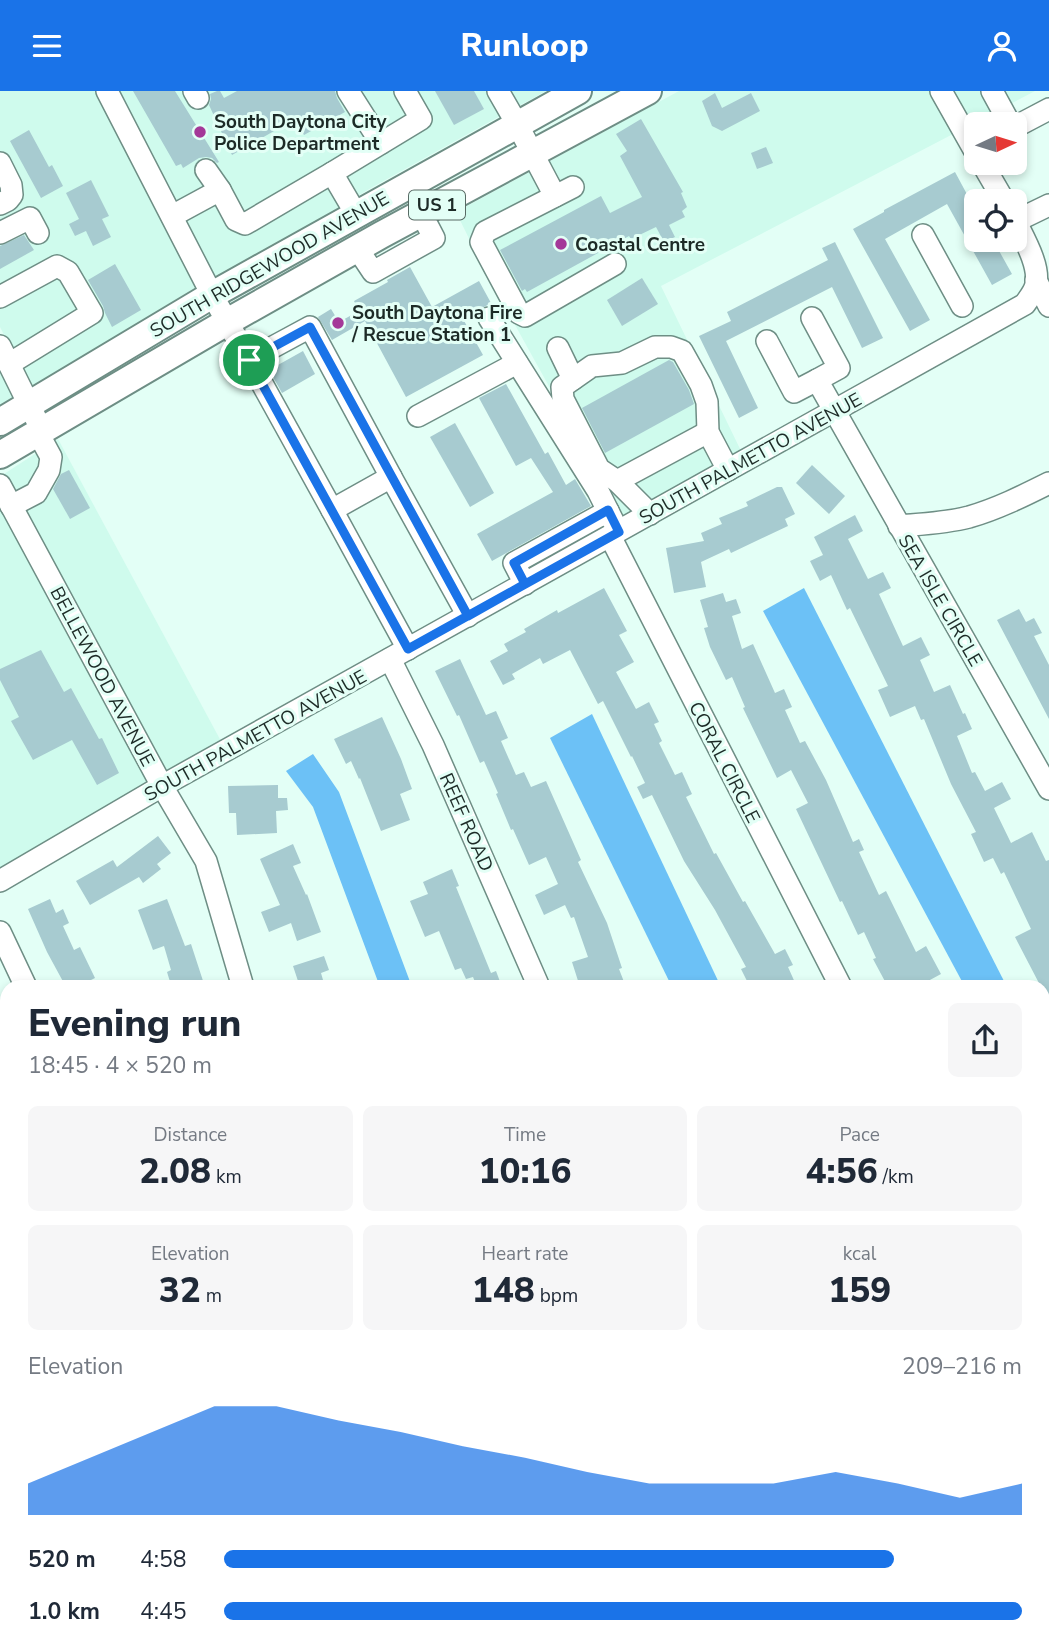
<!DOCTYPE html>
<html lang="en">
<head>
<meta charset="utf-8">
<style>
  :root { --surface:#fff; --page:#f6f6f7; --text:#1f2937; --muted:#747a83; --accent:#1a73e8 }
  body { margin:0; font-family:"Nunito Sans",sans-serif; background:var(--page); color:var(--text); height:100vh; display:flex; flex-direction:column; font-size:26px; white-space:nowrap }
  * { box-sizing:border-box; margin:0 }
  p { font-size:23px; color:var(--muted) }
  .icon { flex:none; width:38px; height:38px; fill:none; stroke:currentColor; stroke-width:2; stroke-linecap:round; stroke-linejoin:round }
  .map { position:relative; flex:1; overflow:hidden }
  .panel { position:absolute; left:0px; top:889px; width:1050px; height:672px; display:flex; flex-direction:column; background:var(--surface); border-radius:21px 21px 0 0; box-shadow:0 4px 10px #0003 }
  .panel>* { flex:none }
  .needle { width:46px; rotate:86deg }
  .fabs { position:absolute; left:964px; top:21px; display:grid; gap:14px }
  .fabs a { display:grid; place-items:center; width:63px; height:63px; border-radius:10px; background:var(--surface); box-shadow:0 4px 10px #0003; font-size:35px }
  .pin { position:absolute; display:grid; place-items:center; width:60px; height:60px; color:#fff; margin:-30px; border:4px solid #fff; border-radius:50%; box-shadow:0 2px 7px #0007 }
  .round { display:grid; place-items:center; flex:none; width:74px; height:74px; border-radius:10px; background:var(--page) }
  .summary { display:flex; align-items:center; justify-content:space-between; height:119px; padding:0 28px }
  h1 { font-size:38px; font-weight:800; line-height:52px }
  .figures { display:grid; grid-template-columns:repeat(3,1fr); gap:10px; height:119px; padding:7px 28px }
  .figures div { display:grid; align-content:center; border-radius:10px; background:var(--page); text-align:center }
  .figures b { font-size:35px; font-weight:800 }
  .figures small { font-size:19px; font-weight:400 }
  .figures p { font-size:19px }
  .chart { height:196px; padding:14px 28px }
  .chart p { display:flex; justify-content:space-between }
  .chart svg { width:100%; height:126px; margin-top:7px; fill:var(--accent); opacity:.7 }
  ul { padding:0 28px; list-style:none; font-size:23px }
  li { display:grid; grid-template-columns:112px 84px 1fr; align-items:center; height:52px }
  li i { height:18px; border-radius:9px; background:var(--accent) }
  header { display:flex; justify-content:space-between; align-items:center; height:91px; padding:0 28px; background:var(--accent); color:#fff; font-size:32px; font-weight:800 }
  .map>svg:first-child { display:block }
  .built { fill:#cffbed }
  .water { fill:#6cc1f6 }
  .building { fill:#a7cbd0 }
  .lines { fill:none; stroke-linecap:round; stroke-linejoin:round }
  .minor-casing { stroke:#6e8e85; stroke-width:24 }
  .major-casing { stroke:#6e8e85; stroke-width:30 }
  .minor { stroke:#fff; stroke-width:21 }
  .major { stroke:#fff; stroke-width:26 }
  .route-casing { stroke:#fff; stroke-width:14 }
  .route { stroke:#1a73e8; stroke-width:9 }
  .poi-dot { fill:#a43898; stroke:#e3fff6; stroke-width:2.5 }
  .labels { text-anchor:middle; stroke-width:6; stroke-linejoin:round; paint-order:stroke }
  .shield { fill:#e3fff6; stroke:#586b65; stroke-width:2 }
  .shield-label { font-size:18px; font-weight:bold; fill:#1d2b27 }
  .poi-label { font-size:19px; font-weight:bold; fill:#1d2b27; stroke:#e3fff6; text-anchor:start }
  .street-label { font-size:19px; fill:#1d2b27; stroke:#e3fff6 }
</style>
</head>
<body>
<header><svg class="icon" aria-label="menu" viewBox="0 0 24 24"><path d="M4 6h16M4 12h16M4 18h16"/></svg>Runloop<svg class="icon" aria-label="person" viewBox="0 0 24 24"><circle cx="12" cy="8" r="4"/><path d="M4 21q1-7 8-7t8 7"/></svg></header>
<div class="map">
<svg width="1049" height="1561" viewBox="0 0 1049 1561">
  <rect width="100%" height="100%" fill="#e3fff6"/>
  <g class="built">
    <polygon points="0,0 97,0 200,200 32,298 0,236"/>
    <polygon points="117,0 488,0 502,24 371,97 215,191"/>
    <polygon points="508,0 546,0 517,16"/>
    <polygon points="679,0 931,0 955,42 661,195 742,362 623,429 484,178 456,121"/>
    <polygon points="951,0 1035,0 970,34"/>
    <polygon points="0,275 16,307 0,317"/>
    <polygon points="58,348 222,652 166,684 4,383"/>
    <polygon points="0,413 151,693 0,780"/>
  </g>
  <g class="water">
    <polygon points="804,497 1007,896 965,896 763,520"/>
    <polygon points="592,623 721,896 672,896 550,647"/>
    <polygon points="313,663 339,701 412,896 380,896 313,716 286,680"/>
    <polygon points="1043,966 1049,978 1049,1054 1043,1043"/>
    <polygon points="1049,1078 1049,1561 0,1561 0,1235 7,1234 7,1554 1043,1554 1043,1080"/>
  </g>
  <g class="building">
    <polygon points="133,0 175,0 219,71 217,72 212,67 206,66 199,67 183,77 181,73 176,75"/>
    <polygon points="217,0 220,0 224,7 237,0 335,0 337,7 345,21 304,44 295,28 232,64 209,14 211,8 210,3"/>
    <polygon points="435,0 474,0 484,18 454,34"/>
    <polygon points="715,2 722,17 751,2 760,20 722,40 712,35 702,10"/>
    <polygon points="641,28 683,101 681,102 687,116 682,120 685,126 669,134 675,146 664,151 656,136 631,148 629,145 527,201 525,198 522,200 500,159 601,105 610,122 642,106 620,65 627,60 616,43"/>
    <polygon points="29,39 49,76 52,74 63,95 41,107 10,50"/>
    <polygon points="766,56 773,72 757,78 751,62"/>
    <polygon points="955,81 976,120 976,149 993,149 1012,183 992,194 947,113 885,148 930,229 910,240 853,138 884,121 884,119"/>
    <polygon points="91,89 109,125 102,128 111,146 93,155 86,140 75,145 69,133 79,128 66,102"/>
    <polygon points="24,144 34,159 0,178 0,155"/>
    <polygon points="835,151 883,247 862,257 832,196 726,250 758,317 739,327 699,245 731,230 727,221 828,169 822,157"/>
    <polygon points="115,173 141,219 112,236 105,222 103,215 88,189"/>
    <polygon points="410,176 432,216 479,190 491,212 463,228 483,264 406,306 365,230 332,249 318,226 331,218 339,231 359,220 354,210 388,191 387,189"/>
    <polygon points="642,187 658,213 622,235 607,209"/>
    <polygon points="303,260 315,283 282,302 269,279"/>
    <polygon points="232,266 241,282 227,288 221,271"/>
    <polygon points="669,269 673,271 689,299 694,313 605,362 582,317"/>
    <polygon points="506,293 545,363 548,361 566,394 575,388 591,415 492,470 477,443 553,401 531,367 516,375 479,307"/>
    <polygon points="455,332 494,402 470,416 430,346"/>
    <polygon points="812,374 845,405 829,423 796,392"/>
    <polygon points="69,379 90,417 70,428 53,398 61,383"/>
    <polygon points="777,396 782,396 795,423 785,428 788,435 731,462 729,458 701,471 706,496 674,502 666,457 704,450 701,442 722,433 719,427 748,415 746,411"/>
    <polygon points="855,424 863,440 848,448 868,488 883,481 891,497 879,503 903,555 921,546 930,564 920,569 934,601 950,594 963,623 965,622 972,638 957,645 972,682 975,681 985,700 1002,691 1011,708 994,717 1011,752 1032,741 1046,770 1049,769 1049,911 1043,896 1041,896 1015,846 1031,838 1004,781 1001,783 993,767 984,771 971,743 976,741 951,693 924,628 921,629 915,615 890,626 878,599 888,595 850,517 847,519 831,484 820,490 810,470 823,464 814,446"/>
    <polygon points="604,497 627,540 619,544 634,571 616,581 636,618 649,611 659,631 654,633 662,650 659,652 675,684 682,681 692,703 686,706 714,763 716,762 743,811 745,810 775,863 785,858 793,874 788,876 797,896 750,896 741,878 746,876 715,819 684,770 652,704 643,708 637,696 645,692 632,665 631,666 603,610 598,613 570,559 543,573 540,567 512,583 515,588 503,594 490,570 508,560 504,553 526,541 524,538 557,519 558,522"/>
    <polygon points="723,502 726,511 736,508 741,522 732,525 742,558 753,553 775,602 784,598 792,616 785,619 800,652 805,650 826,689 853,751 859,748 864,759 859,761 879,804 886,800 916,861 926,855 941,883 917,896 888,896 873,868 876,867 864,841 858,844 842,810 840,811 796,718 808,712 791,679 777,687 743,617 745,616 732,586 726,589 710,556 704,537 708,536 700,509"/>
    <polygon points="1019,518 1026,531 1034,527 1042,542 1034,545 1049,574 1049,628 997,529"/>
    <polygon points="41,559 64,601 71,597 99,648 102,647 119,682 97,694 72,649 33,669 11,630 19,626 0,589 0,578"/>
    <polygon points="460,568 486,624 496,620 508,647 501,650 516,684 524,681 531,696 546,690 581,769 578,771 607,832 622,877 619,878 626,896 580,896 572,871 588,866 574,826 571,827 565,814 544,824 535,804 558,793 546,766 529,774 513,738 511,739 496,703 498,702 484,670 480,672 459,624 457,625 435,580"/>
    <polygon points="382,626 401,668 412,698 400,703 410,729 381,740 360,687 359,688 351,670 346,673 334,648"/>
    <polygon points="278,694 278,707 287,707 288,719 276,720 277,742 237,744 236,722 229,722 228,695"/>
    <polygon points="158,745 171,762 157,773 161,778 143,792 139,786 90,814 76,790 113,769 117,776"/>
    <polygon points="293,753 301,772 293,775 306,804 307,803 321,841 297,850 291,832 269,841 261,821 280,814 260,768"/>
    <polygon points="452,778 459,795 456,796 491,882 496,880 502,896 477,896 473,886 466,888 461,877 455,879 439,840 425,846 410,810 428,803 423,791"/>
    <polygon points="50,808 56,822 63,818 69,832 63,835 74,859 80,856 95,887 87,891 90,896 66,896 47,861 28,818"/>
    <polygon points="167,808 185,855 191,853 205,896 181,896 180,891 171,894 167,881 171,879 164,855 153,859 138,819"/>
    <polygon points="324,865 329,879 321,882 325,896 300,896 293,875"/>
  </g>
  <g class="lines">
    <g class="minor-casing">
      <g id="minor">
        <polyline points="107,0 212,204 249,269 310,236 391,386 332,419 249,269"/>
        <polyline points="194,0 198,7"/>
        <polyline points="348,0 381,52"/>
        <polyline points="498,0 517,33 555,105"/>
        <polyline points="941,0 976,62"/>
        <polyline points="992,0 1010,33"/>
        <polyline points="1015,36 1049,18"/>
        <polyline points="0,72 11,94 12,104 8,109 0,113"/>
        <polyline points="982,72 1004,110"/>
        <polyline points="206,79 220,99"/>
        <polyline points="332,82 356,123"/>
        <polyline points="573,96 485,141 481,151 519,222 525,225 615,173"/>
        <polyline points="172,125 220,99 236,129 245,133 332,82 421,28 405,0"/>
        <polyline points="1016,130 1049,114"/>
        <polyline points="0,142 30,127 38,142"/>
        <polyline points="923,144 962,215"/>
        <polyline points="357,157 373,181 434,147 421,122"/>
        <polyline points="1036,189 1049,215"/>
        <polyline points="0,206 57,175 68,181 92,222 9,273"/>
        <polyline points="489,227 598,400 608,420"/>
        <polyline points="812,227 839,277 817,289 1049,698"/>
        <polyline points="767,250 794,301 817,289"/>
        <polyline points="0,255 42,340"/>
        <polyline points="558,257 573,288"/>
        <polyline points="418,325 517,272"/>
        <polyline points="391,386 468,525"/>
        <polyline points="617,390 708,341"/>
        <polyline points="0,394 162,695 206,770 243,896"/>
        <polyline points="11,415 36,402 49,379 51,366 38,342"/>
        <polyline points="332,419 408,558"/>
        <polyline points="650,423 617,390 599,378 563,308 562,296 592,275 622,272 655,256 671,256 682,260 701,294 707,311 708,341 728,379"/>
        <path d="M 899,435 C 922,433 946,432 969,426 C 997,418 1023,405 1049,392"/>
        <polyline points="610,445 841,896"/>
        <polyline points="525,493 514,472 608,420 613,430"/>
        <polyline points="390,568 433,654 539,896"/>
        <path d="M 0,790 L 162,695 L 1025,213 C 1029,207 1035,200 1036,193 C 1040,174 1023,146 1015,129"/>
        <polyline points="0,841 26,896"/>
      </g>
    </g>
    <g class="major-casing">
      <g id="major">
        <polyline points="0,331 212,204 578,0"/>
        <polyline points="0,364 227,231 381,144 648,0"/>
      </g>
    </g>
    <use href="#minor" class="minor"/>
    <use href="#major" class="major"/>
  </g>
  <g class="lines">
    <g class="route-casing">
      <polyline id="route" points="249,269 408,558 619,441 608,419 514,472 525,493 468,525 310,236 249,269"/>
    </g>
    <use href="#route" class="route"/>
  </g>
  <g class="poi-dot">
    <circle cx="200" cy="41" r="7"/>
    <circle cx="561" cy="153" r="7"/>
    <circle cx="338" cy="232" r="7"/>
  </g>
  <g class="labels">
    <rect class="shield" x="409" y="99.5" width="56" height="29" rx="5"/>
    <g class="shield-label">
      <text x="437" y="120">US 1</text>
    </g>
    <g class="poi-label">
      <text x="214" y="37">South Daytona City<tspan x="214" dy="22">Police Department</tspan></text>
      <text x="575" y="160">Coastal Centre</text>
      <text x="352" y="228">South Daytona Fire<tspan x="352" dy="22">/ Rescue Station 1</tspan></text>
    </g>
    <g class="street-label">
      <text transform="translate(269 173) rotate(-30)" y="7">SOUTH RIDGEWOOD AVENUE</text>
      <text transform="translate(750 367) rotate(-29)" y="7">SOUTH PALMETTO AVENUE</text>
      <text transform="translate(941 509) rotate(60)" y="7">SEA ISLE CIRCLE</text>
      <text transform="translate(103 585) rotate(62)" y="7">BELLEWOOD AVENUE</text>
      <text transform="translate(255 644) rotate(-29)" y="7">SOUTH PALMETTO AVENUE</text>
      <text transform="translate(725 671) rotate(63)" y="7">CORAL CIRCLE</text>
      <text transform="translate(467 731) rotate(66)" y="7">REEF ROAD</text>
    </g>
  </g>
</svg>
<div class="fabs">
<a><svg class="needle" viewBox="-14 -14 28 28"><path d="M0-13l5 13h-10z" fill="#e53935"/><path d="M0 13l5-13h-10z" fill="#747a83"/></svg></a>
<a><svg class="icon" aria-label="locate" viewBox="0 0 24 24"><circle cx="12" cy="12" r="6"/><path d="M12 2v4M12 18v4M2 12h4M18 12h4"/></svg></a>
</div>
<div class="pin" style="left:249px;top:269px;background:#1e9e55"><svg class="icon" aria-label="arrive" viewBox="0 0 24 24"><path d="M6 21V4h12l-3 4 3 4H6"/></svg></div>
<section class="panel">
<div class="summary"><div><h1>Evening run</h1><p>18:45 · 4 × 520 m</p></div><a class="round"><svg class="icon" aria-label="share" viewBox="0 0 24 24"><path d="M12 15V3M7 8l5-5 5 5M5 13v7h14v-7"/></svg></a></div>
<div class="figures">
<div><p>Distance</p><b>2.08<small> km</small></b></div>
<div><p>Time</p><b>10:16</b></div>
<div><p>Pace</p><b>4:56<small> /km</small></b></div>
</div>
<div class="figures">
<div><p>Elevation</p><b>32<small> m</small></b></div>
<div><p>Heart rate</p><b>148<small> bpm</small></b></div>
<div><p>kcal</p><b>159</b></div>
</div>
<div class="chart"><p><span>Elevation</span>209–216 m</p>
<svg viewBox="0 0 160 44" preserveAspectRatio="none"><path d="M0 44V33L10 24L20 15L30 6L40 6L50 11L60 15L70 20L80 24L90 29L100 33L110 33L120 33L130 29L140 33L150 38L160 33V44z"/></svg>
</div>
<ul>
<li><b>520 m</b>4:58<i style="width:84%"></i></li>
<li><b>1.0 km</b>4:45<i style="width:100%"></i></li>
</ul>
</section>
</div>
</body>
</html>
